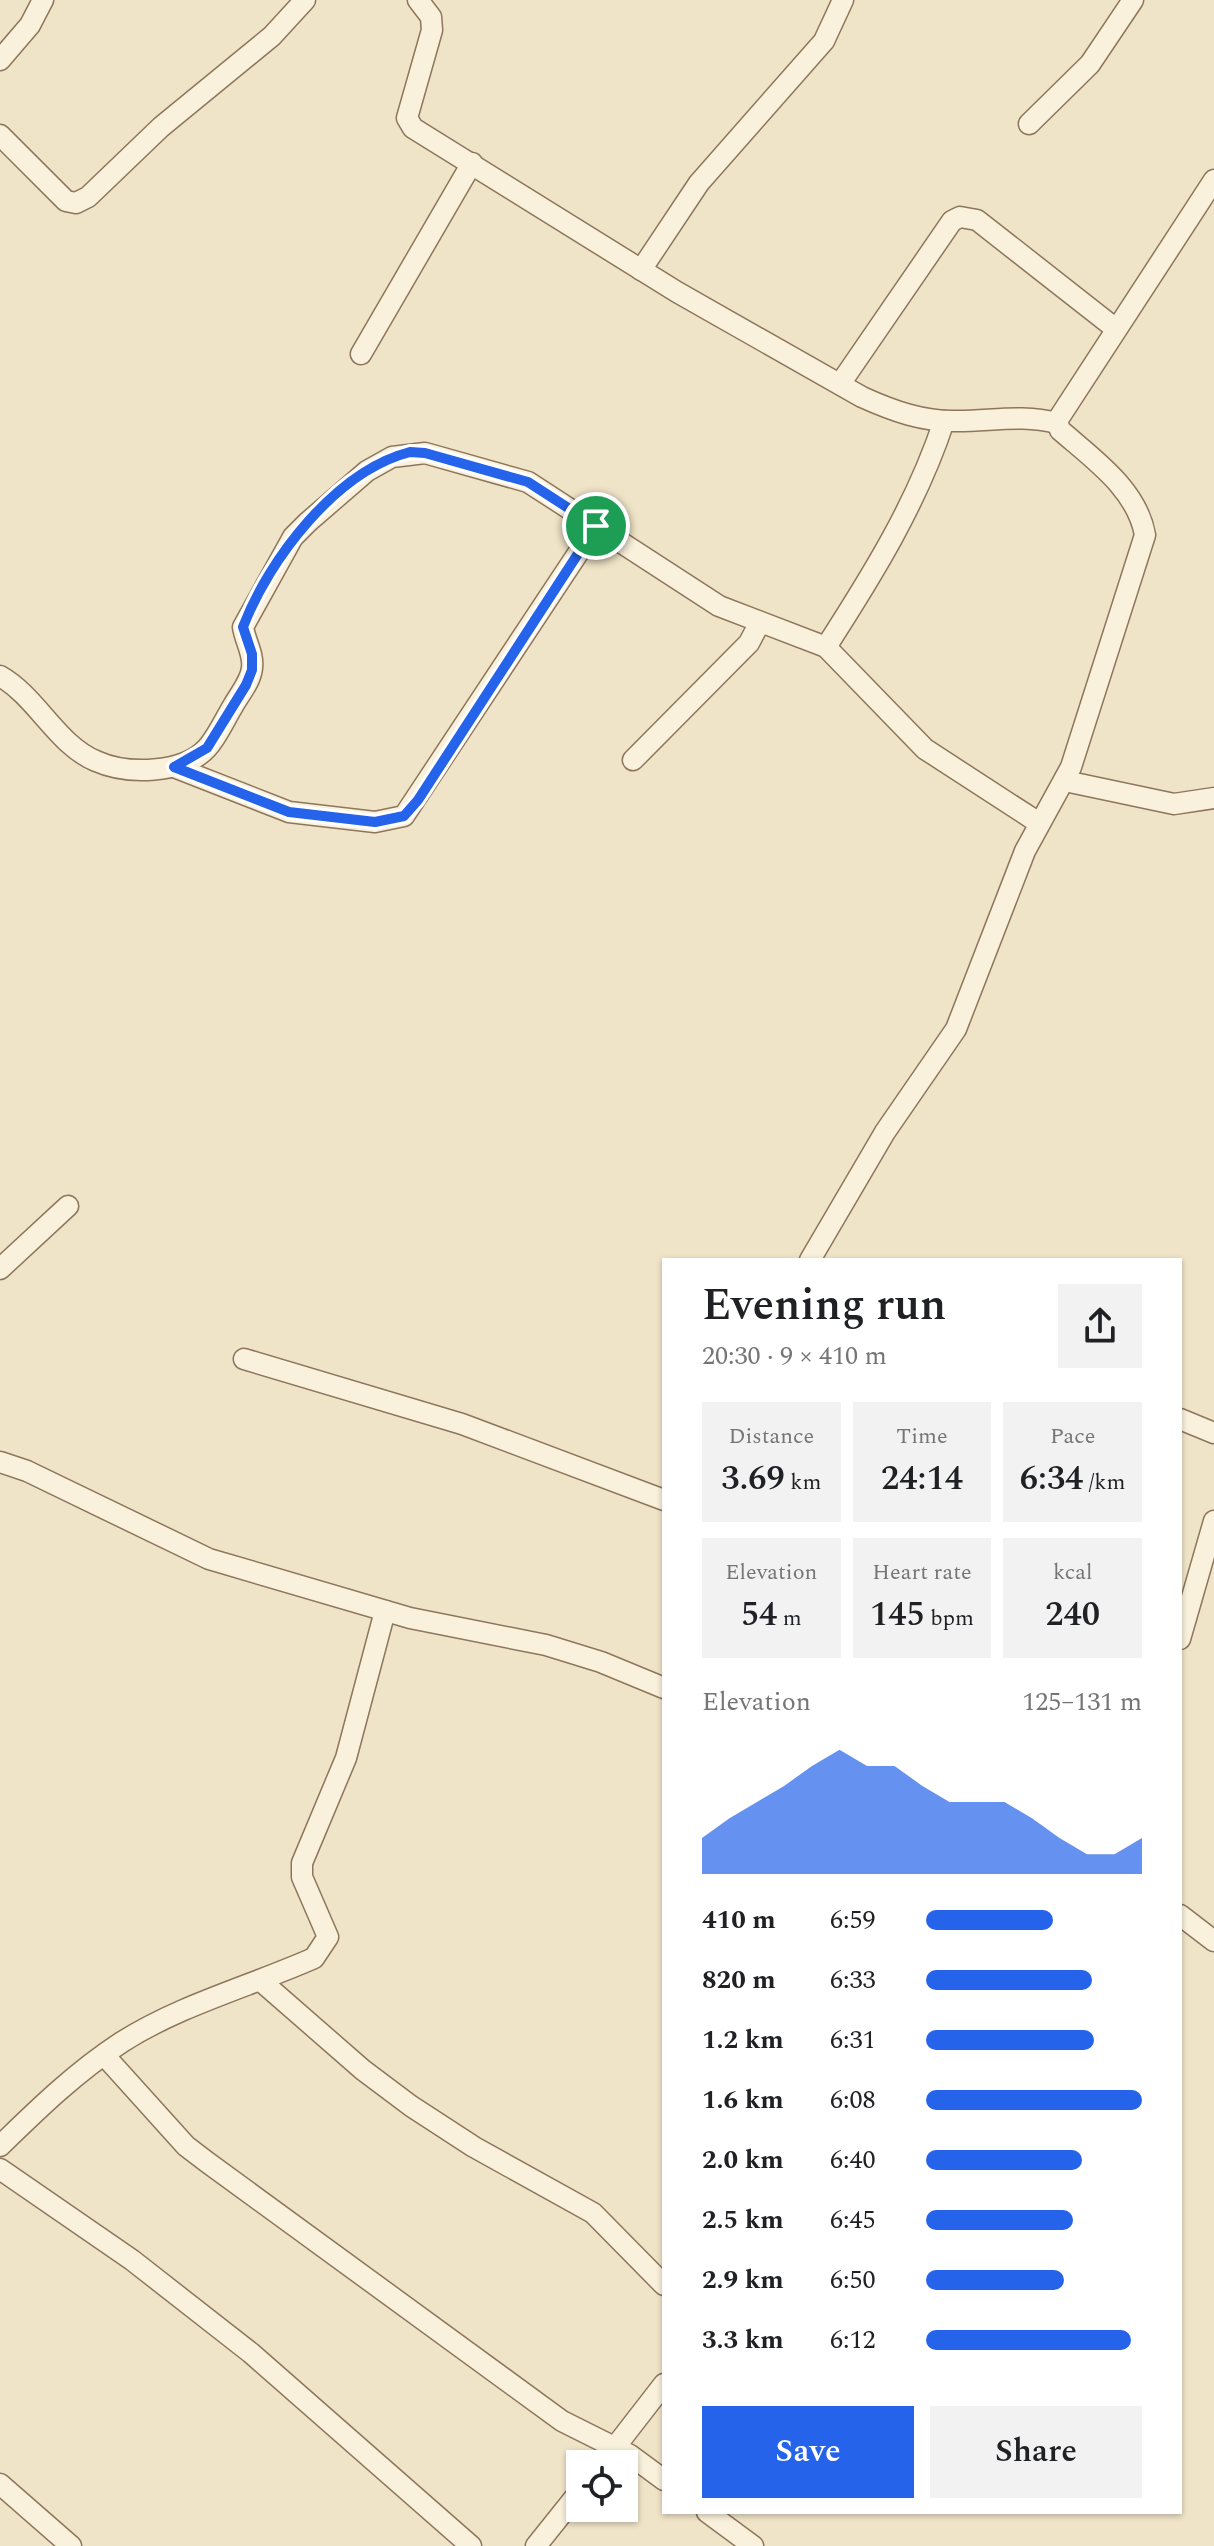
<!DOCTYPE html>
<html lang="en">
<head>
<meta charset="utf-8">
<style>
  :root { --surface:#fff; --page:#f2f2f2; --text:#202124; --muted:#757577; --accent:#2563eb }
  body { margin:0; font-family:Spectral,serif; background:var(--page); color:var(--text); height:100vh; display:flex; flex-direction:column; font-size:30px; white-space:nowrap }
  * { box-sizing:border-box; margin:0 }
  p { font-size:26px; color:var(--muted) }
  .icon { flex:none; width:44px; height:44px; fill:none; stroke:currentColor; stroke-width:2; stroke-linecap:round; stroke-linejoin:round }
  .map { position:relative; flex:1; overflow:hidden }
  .details { position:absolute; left:662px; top:1258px; width:520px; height:1256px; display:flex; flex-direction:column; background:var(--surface); border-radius:0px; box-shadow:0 2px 6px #0004 }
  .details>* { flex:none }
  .buttons { position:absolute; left:566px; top:2450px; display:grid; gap:16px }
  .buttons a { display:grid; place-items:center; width:72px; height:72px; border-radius:0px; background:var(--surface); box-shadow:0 2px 6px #0004; font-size:40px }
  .pin { position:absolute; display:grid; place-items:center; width:68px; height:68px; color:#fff; margin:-34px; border:4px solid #fff; border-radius:50%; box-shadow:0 2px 8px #0007 }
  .round { display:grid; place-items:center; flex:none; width:84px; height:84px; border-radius:0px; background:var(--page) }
  .head { display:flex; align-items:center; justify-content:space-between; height:136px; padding:0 40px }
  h1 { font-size:44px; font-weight:600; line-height:60px }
  .metrics { display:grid; grid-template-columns:repeat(3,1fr); gap:12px; height:136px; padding:8px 40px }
  .metrics div { display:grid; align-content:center; border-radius:0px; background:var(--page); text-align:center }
  .metrics b { font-size:34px; font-weight:600 }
  .metrics small { font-size:22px; font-weight:400 }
  .metrics p { font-size:22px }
  .chart { height:224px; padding:16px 40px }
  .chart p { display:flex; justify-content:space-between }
  .chart svg { width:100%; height:144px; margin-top:8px; fill:var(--accent); opacity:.7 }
  .primary-button { display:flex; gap:16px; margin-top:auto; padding:16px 40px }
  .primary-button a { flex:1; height:92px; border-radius:0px; background:var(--accent); color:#fff; font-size:32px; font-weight:600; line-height:92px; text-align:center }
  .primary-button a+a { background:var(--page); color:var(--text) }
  ul { padding:0 40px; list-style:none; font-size:26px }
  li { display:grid; grid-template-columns:128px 96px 1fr; align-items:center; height:60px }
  li i { height:20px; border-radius:10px; background:var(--accent) }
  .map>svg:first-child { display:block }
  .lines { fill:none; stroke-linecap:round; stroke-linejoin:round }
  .minor-casing { stroke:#8d765c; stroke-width:23 }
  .minor { stroke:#faf1dc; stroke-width:20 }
  .route-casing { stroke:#fff; stroke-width:16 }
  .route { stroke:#2563eb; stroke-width:10 }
</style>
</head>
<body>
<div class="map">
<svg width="1214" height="2546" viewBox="0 0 1214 2546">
  <rect width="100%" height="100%" fill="#f0e4c8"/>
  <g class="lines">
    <g class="minor-casing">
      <g id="minor">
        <path d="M 418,0 L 431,17 L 432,30 L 407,118 L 413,128 L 677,292 L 862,397 C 893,411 923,422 958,421 C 992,421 1023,414 1057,423"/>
        <polyline points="0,60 30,25 43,0"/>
        <polyline points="1029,124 1090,64 1133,0"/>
        <polyline points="0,135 66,201 76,203 88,197 161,127 272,36 305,0"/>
        <polyline points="641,270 699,183 824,41 843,0"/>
        <polyline points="361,354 472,163"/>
        <polyline points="840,384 952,221 960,217 977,220 1116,329"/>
        <path d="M 826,647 C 873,574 917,503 944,421"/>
        <path d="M 0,676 C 37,697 57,745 96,761 C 127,775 183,774 207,748 C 217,737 225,719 233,706 C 239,695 251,681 252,668 C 254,654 245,641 243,627 L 293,537 L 308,522 L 367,471 L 392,457 L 425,453 L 528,482 L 719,606 L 826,647 L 925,749 L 1039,823"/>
        <polyline points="633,760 749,643 759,624"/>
        <polyline points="174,767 289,812 375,822 404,816 596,526"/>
        <polyline points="1065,781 1174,804 1214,798"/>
        <path d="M 810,1260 L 885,1132 L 956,1029 L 1025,851 L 1071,767 L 1145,535 C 1137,489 1093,459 1060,430 L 1057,421 L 1214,180"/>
        <polyline points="0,1269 68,1206"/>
        <polyline points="244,1359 462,1424 664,1500"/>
        <polyline points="1180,1419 1214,1433"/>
        <polyline points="0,1462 27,1471 209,1559 410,1618 546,1645 601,1662 664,1688"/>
        <polyline points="1180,1639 1214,1521"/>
        <polyline points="1180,1915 1214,1941"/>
        <polyline points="261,1981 363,2070 411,2106 474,2147 593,2213 664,2285"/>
        <polyline points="104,2055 186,2146 207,2162 562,2421 630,2455 664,2480"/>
        <path d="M 0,2146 C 39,2108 76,2072 122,2042 C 180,2005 251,1986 314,1958 L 328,1937 L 302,1877 L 302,1863 L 346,1758 L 385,1611"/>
        <polyline points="0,2169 132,2260 251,2353 471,2546"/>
        <polyline points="602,2464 664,2384"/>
        <polyline points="0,2484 71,2546"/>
        <polyline points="707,2512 753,2546"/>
        <polyline points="536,2546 580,2491"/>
      </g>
    </g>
    <use href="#minor" class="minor"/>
  </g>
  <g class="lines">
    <g class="route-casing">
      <path id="route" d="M 410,452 L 425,453 L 528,482 L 596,526 L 418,800 L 404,816 L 375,822 L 289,812 L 174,767 L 207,748 L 246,685 L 252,670 L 252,654 L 243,627 C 269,559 336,471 410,452 Z"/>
    </g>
    <use href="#route" class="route"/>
  </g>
</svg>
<div class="buttons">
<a><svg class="icon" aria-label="locate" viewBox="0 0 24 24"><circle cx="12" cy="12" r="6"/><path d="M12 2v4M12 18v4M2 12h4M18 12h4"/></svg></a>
</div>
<div class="pin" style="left:596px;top:526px;background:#1e9e55"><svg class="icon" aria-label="arrive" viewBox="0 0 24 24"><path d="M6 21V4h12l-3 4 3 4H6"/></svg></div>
<section class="details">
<div class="head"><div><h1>Evening run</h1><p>20:30 · 9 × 410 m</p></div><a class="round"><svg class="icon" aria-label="share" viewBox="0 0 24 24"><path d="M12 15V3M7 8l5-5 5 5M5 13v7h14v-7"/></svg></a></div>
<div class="metrics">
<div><p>Distance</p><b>3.69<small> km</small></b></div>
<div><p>Time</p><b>24:14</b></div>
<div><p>Pace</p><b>6:34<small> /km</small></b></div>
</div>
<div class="metrics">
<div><p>Elevation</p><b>54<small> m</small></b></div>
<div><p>Heart rate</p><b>145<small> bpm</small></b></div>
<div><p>kcal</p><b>240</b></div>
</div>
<div class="chart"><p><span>Elevation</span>125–131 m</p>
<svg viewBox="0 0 160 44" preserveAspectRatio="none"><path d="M0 44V33L10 27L20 22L30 17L40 11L50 6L60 11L70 11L80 17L90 22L100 22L110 22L120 27L130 33L140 38L150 38L160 33V44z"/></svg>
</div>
<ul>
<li><b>410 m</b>6:59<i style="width:59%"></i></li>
<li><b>820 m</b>6:33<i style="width:77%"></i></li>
<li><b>1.2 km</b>6:31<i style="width:78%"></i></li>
<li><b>1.6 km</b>6:08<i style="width:100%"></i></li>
<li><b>2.0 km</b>6:40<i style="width:72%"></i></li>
<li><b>2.5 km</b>6:45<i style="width:68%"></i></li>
<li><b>2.9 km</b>6:50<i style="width:64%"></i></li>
<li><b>3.3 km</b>6:12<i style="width:95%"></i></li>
</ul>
<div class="primary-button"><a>Save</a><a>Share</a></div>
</section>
</div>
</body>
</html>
